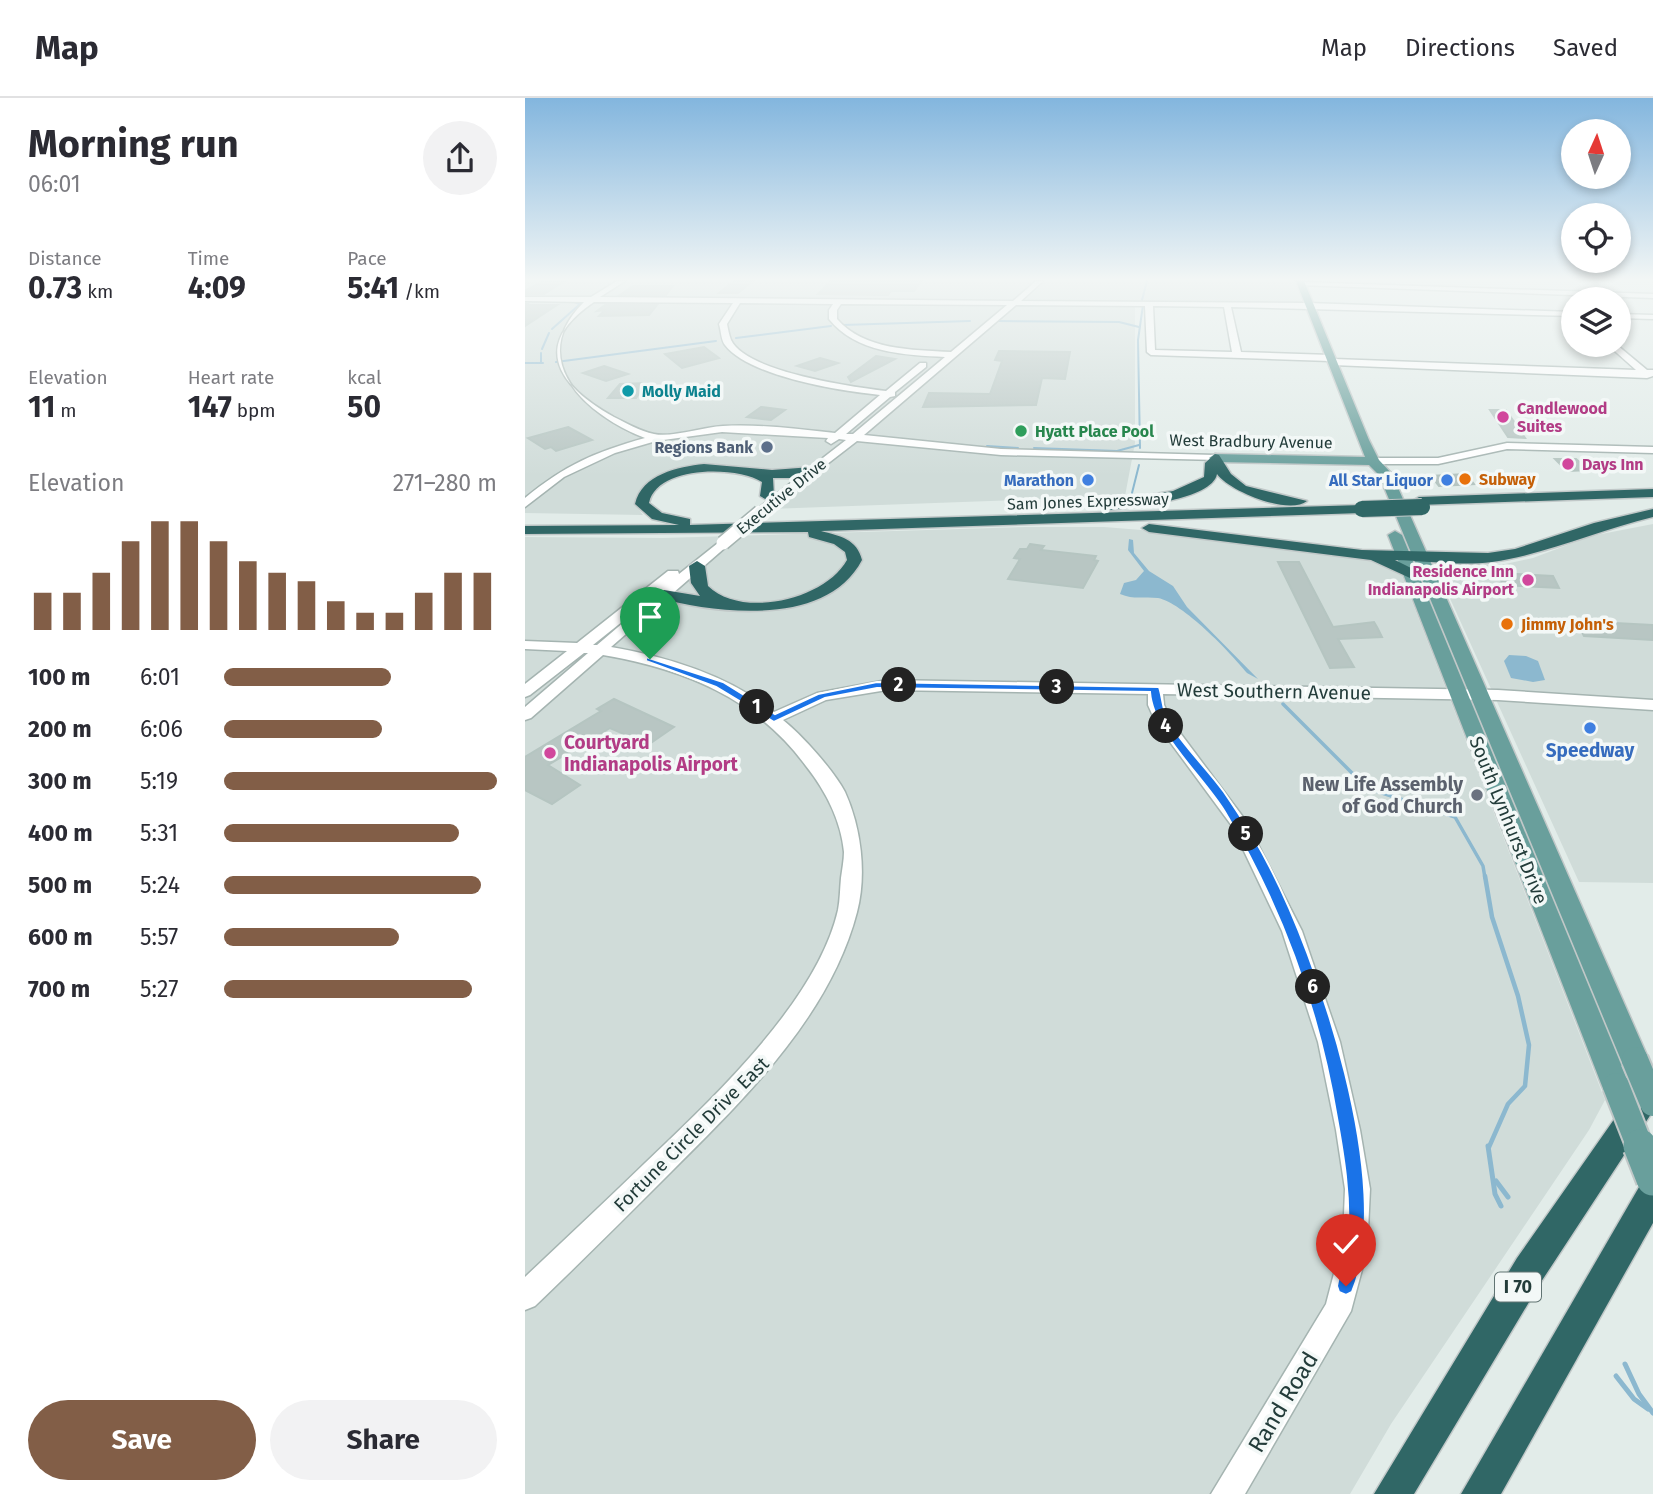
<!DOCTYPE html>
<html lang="en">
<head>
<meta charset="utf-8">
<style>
  :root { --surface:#fff; --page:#f2f2f3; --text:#2b2b33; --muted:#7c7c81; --line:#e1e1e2; --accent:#825e47 }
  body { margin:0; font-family:"Fira Sans",sans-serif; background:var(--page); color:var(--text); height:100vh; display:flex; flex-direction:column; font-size:26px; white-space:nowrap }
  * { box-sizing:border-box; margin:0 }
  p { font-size:23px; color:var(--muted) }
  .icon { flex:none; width:38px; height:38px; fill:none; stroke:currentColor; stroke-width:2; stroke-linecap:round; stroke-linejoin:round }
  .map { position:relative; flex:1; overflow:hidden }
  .details { display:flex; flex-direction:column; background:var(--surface); width:525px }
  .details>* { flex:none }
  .needle { width:46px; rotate:3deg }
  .buttons { position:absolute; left:1036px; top:21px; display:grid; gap:14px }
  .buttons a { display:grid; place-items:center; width:70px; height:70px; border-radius:50%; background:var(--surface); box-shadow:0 4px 10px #0003; font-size:35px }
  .pin { position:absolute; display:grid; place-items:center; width:60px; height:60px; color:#fff; margin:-72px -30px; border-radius:50% 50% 50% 0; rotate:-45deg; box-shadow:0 0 7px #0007 }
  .pin .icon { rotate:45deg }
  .km { position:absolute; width:35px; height:35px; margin:-18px; border-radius:50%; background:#222; color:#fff; font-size:19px; line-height:35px; text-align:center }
  .round { display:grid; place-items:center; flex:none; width:74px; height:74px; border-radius:37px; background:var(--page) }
  .headline { display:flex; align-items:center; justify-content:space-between; height:119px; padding:0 28px }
  h1 { font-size:38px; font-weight:700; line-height:52px }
  .metrics { display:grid; grid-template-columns:repeat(3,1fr); gap:10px; height:119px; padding:7px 28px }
  .metrics div { display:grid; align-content:center }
  .metrics b { font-size:30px; font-weight:700 }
  .metrics small { font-size:19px; font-weight:400 }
  .metrics p { font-size:19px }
  .chart { height:196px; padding:14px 28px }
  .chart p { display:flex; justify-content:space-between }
  .chart svg { width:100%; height:126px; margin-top:7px; stroke:var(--accent); stroke-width:6 }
  .cta { display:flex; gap:14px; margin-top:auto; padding:14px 28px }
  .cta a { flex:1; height:80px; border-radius:42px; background:var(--accent); color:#fff; font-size:28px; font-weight:700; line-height:80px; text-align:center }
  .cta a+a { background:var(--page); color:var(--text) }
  ul { padding:0 28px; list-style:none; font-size:23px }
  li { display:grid; grid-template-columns:112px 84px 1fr; align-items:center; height:52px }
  li i { height:18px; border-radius:9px; background:var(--accent) }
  header { display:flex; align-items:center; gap:42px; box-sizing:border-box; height:98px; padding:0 35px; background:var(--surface); border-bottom:2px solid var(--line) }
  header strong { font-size:33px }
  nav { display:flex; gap:38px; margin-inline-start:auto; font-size:24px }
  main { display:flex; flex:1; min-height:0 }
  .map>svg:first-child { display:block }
  .built { fill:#d0dcd9 }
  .water { fill:#8cb8cf }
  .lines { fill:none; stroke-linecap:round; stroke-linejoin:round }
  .stream-far3 { stroke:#8cb8cf; stroke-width:2 }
  .stream-far2 { stroke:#8cb8cf; stroke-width:3.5 }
  .stream-far1 { stroke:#8cb8cf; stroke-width:4.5 }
  .stream { stroke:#8cb8cf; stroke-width:5 }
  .building { fill:#b8c6c3; stroke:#b5c5c1; stroke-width:2 }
  .minor-casing { stroke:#a5b4b1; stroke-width:3 }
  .major-casing { stroke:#c1c8c8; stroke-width:3 }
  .highway-casing { stroke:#c1c8c8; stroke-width:3 }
  .minor { fill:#fff; fill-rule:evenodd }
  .major { fill:#699f9c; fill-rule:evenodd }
  .highway { fill:#306766; fill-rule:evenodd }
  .minor-bridge-casing { stroke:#a5b4b1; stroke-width:16; stroke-linecap:butt }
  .major-bridge-far1-casing { stroke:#c1c8c8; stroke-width:30; stroke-linecap:butt }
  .major-bridge-casing { stroke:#c1c8c8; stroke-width:37; stroke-linecap:butt }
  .highway-bridge-casing { stroke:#c1c8c8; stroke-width:18; stroke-linecap:butt }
  .minor-bridge { stroke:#fff; stroke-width:13 }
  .major-bridge-far1 { stroke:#699f9c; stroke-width:26 }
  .major-bridge { stroke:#699f9c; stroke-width:33 }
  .highway-bridge { stroke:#306766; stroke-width:16 }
  .route { fill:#1a73e8; stroke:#fff; stroke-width:2 }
  .culture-dot { fill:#0f9aa8; stroke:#f3f8f7; stroke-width:2.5 }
  .hotel-dot { fill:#d1479c; stroke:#f3f8f7; stroke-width:2.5 }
  .leisure-dot { fill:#2e9e5b; stroke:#f3f8f7; stroke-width:2.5 }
  .service-dot { fill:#5c6f8a; stroke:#f3f8f7; stroke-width:2.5 }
  .food-dot { fill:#e8710a; stroke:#f3f8f7; stroke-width:2.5 }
  .shop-dot { fill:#3f7fe0; stroke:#f3f8f7; stroke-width:2.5 }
  .worship-dot { fill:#6b7280; stroke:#f3f8f7; stroke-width:2.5 }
  .labels { text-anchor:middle; stroke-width:7; stroke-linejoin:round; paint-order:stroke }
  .far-culture-label { font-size:16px; font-weight:bold; fill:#0d838f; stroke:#f3f8f7; text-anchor:start }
  .far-hotel-label { font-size:16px; font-weight:bold; fill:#b23c85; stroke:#f3f8f7; text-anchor:start }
  .far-leisure-label { font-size:16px; font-weight:bold; fill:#27864d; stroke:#f3f8f7; text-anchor:start }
  .far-street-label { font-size:16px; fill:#233c3a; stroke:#f3f8f7 }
  .far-service-label { font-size:16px; font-weight:bold; fill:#4e5e75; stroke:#f3f8f7; text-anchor:end }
  .far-food-label { font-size:16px; font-weight:bold; fill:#c56008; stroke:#f3f8f7; text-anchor:start }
  .far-shop-label { font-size:16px; font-weight:bold; fill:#366cbe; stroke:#f3f8f7; text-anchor:end }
  .shield { fill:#f3f8f7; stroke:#617473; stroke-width:2 }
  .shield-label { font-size:18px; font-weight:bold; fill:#233c3a }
  .street-label { font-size:19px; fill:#233c3a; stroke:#f3f8f7 }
  .hotel-label { font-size:19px; font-weight:bold; fill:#b23c85; stroke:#f3f8f7; text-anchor:start }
  .shop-label { font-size:19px; font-weight:bold; fill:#366cbe; stroke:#f3f8f7 }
  .worship-label { font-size:19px; font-weight:bold; fill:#5b616d; stroke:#f3f8f7; text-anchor:end }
  .near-street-label { font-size:23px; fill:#233c3a; stroke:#f3f8f7 }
</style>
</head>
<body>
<header>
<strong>Map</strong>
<nav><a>Map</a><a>Directions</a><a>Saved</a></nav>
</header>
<main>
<section class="details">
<div class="headline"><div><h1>Morning run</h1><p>06:01</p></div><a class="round"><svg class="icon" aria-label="share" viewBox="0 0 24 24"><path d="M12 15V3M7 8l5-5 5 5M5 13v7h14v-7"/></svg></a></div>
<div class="metrics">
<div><p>Distance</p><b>0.73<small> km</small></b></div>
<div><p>Time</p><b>4:09</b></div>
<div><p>Pace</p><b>5:41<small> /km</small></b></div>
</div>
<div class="metrics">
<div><p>Elevation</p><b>11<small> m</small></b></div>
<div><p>Heart rate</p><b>147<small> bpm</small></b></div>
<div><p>kcal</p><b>50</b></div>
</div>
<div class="chart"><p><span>Elevation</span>271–280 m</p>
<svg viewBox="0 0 160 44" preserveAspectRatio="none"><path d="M5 44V31M15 44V31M25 44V24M35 44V13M45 44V6M55 44V6M65 44V13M75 44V20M85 44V24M95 44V27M105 44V34M115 44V38M125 44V38M135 44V31M145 44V24M155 44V24"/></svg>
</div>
<ul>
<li><b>100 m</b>6:01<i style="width:61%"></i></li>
<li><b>200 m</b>6:06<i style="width:58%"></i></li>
<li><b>300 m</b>5:19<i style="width:100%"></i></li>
<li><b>400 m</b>5:31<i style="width:86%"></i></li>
<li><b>500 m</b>5:24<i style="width:94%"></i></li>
<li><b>600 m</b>5:57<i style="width:64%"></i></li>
<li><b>700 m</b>5:27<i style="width:91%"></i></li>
</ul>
<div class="cta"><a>Save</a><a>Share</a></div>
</section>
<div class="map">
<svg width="1128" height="1396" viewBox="0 0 1128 1396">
  <rect width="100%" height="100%" fill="#e2ece9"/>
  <g class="built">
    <polygon points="0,183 770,183 778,206 610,204 610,345 600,398 244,411 289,377 212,368 182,368 121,388 110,406 118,417 0,415"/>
    <polygon points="1128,426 1128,785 1054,784 912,472 925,467 980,466 1008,460 1066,438"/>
    <polygon points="500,429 579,429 666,436 848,462 876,475 1080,1002 1064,1032 866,1326 825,1396 0,1396 0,439 138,440"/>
  </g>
  <g class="water">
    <path d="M 604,441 L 608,442 L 609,455 L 624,473 L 648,488 L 662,509 L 733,581 L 722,575 C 705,554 658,505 633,500 C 619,498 609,502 595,496 L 599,485 L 611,482 L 619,473 L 603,452 Z"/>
    <polygon points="984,557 1001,558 1013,563 1020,582 1008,584 986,580 979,563"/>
  </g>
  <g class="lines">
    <g class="stream-far3">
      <polyline points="617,202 622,183"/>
      <polyline points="0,203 29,203"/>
      <polyline points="473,223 594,224 614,229"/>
      <polyline points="317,227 445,223"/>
      <polyline points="27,231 55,206 49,204"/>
      <polyline points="211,240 306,228"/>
      <polyline points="17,251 24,235"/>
      <polyline points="16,255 16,264"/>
      <polyline points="31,264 191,243"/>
      <polyline points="0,265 18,265"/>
      <polyline points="462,348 493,350"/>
      <polyline points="509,350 592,353 614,347"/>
      <polyline points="615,350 613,242 618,207"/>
      <polyline points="607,395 614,367"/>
    </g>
    <polyline class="stream-far2" points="758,606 842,690 930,719 958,768 960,780"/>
    <polyline class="stream-far1" points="960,778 967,819 993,898 1004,947 1000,988 983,1006 964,1049"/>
    <g class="stream">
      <polyline points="963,1048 970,1096 976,1108"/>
      <polyline points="971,1083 983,1099"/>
      <polyline points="1100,1266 1114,1296 1128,1315"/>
      <polyline points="1091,1278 1109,1301 1123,1311"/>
    </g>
  </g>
  <g class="building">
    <polygon points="209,183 228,183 213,195 194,195"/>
    <polygon points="306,183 396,183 389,193 366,193 363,197 293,196"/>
    <polygon points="16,184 38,184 19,196 0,196 0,193"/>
    <polygon points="108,188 148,188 141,197 95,197"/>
    <polygon points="0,206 4,206 1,207 32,207 0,228"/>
    <polygon points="80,207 132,207 124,217 74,218 80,212 72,213"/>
    <polygon points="179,249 194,260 157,270 140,256"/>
    <polygon points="474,253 545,254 540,281 517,280 511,307 398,309 404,295 465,296 477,263 470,262"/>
    <polygon points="351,258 370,261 326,284 323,279"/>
    <polygon points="295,260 313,265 290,273 272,268"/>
    <polygon points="79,268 103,276 81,283 58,275"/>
    <polygon points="121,285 111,300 83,300 95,286"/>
    <polygon points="236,309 260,312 246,322 222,319"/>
    <polygon points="965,312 981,312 1000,340 983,339"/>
    <polygon points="43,329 67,342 31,353 26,349 20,351 3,340"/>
    <polygon points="1030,361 1051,361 1064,372 1042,373"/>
    <polygon points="941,376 949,386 914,388 906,378"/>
    <polygon points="505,446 519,448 516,452 571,458 569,462 573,463 558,490 483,481 495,461 489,460 495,451 502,451"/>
    <polygon points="753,464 774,464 808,529 849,524 852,529 857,539 813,541 829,569 805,570"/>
    <polygon points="973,475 1028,478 1034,490 978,487"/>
    <polygon points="1051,523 1128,527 1128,542 1059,538"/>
    <polygon points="89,601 149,629 117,651 101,643 106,639 85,630 23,667 55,687 27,706 0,692 0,659 76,613 72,611"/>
  </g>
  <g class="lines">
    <g class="minor-casing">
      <g id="minor">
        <path d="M 92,183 L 100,183 L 75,199 L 488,203 L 511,183 L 518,183 L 496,203 L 783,205 L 1048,214 L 1048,218 L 706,209 L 716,254 L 806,257 L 809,261 L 1111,272 L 1083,247 L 1092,247 L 1122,272 L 1128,272 L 1128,278 L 1122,280 L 808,267 L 805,263 L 626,257 L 622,254 L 620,208 L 491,207 L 339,337 L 476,351 L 690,357 L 694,358 L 694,362 L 476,357 L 332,343 L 235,418 L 231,416 L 231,412 L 321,342 L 314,341 L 306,346 L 301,343 L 303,340 L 197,334 L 131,343 L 90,355 L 39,379 L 0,409 L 0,400 C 40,367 70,354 120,340 C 61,317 0,262 59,204 L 0,203 L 0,199 L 66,199 ZM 69,204 L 208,205 L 194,226 C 196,232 196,242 200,247 C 225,279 316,293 355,297 L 310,335 C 273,331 235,326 198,328 C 178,329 146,340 129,336 C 115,333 101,325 89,319 C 33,288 5,247 69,204 ZM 215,205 L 308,206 L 304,212 L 304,221 C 331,255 380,257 420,259 L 328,336 L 321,336 L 365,299 L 370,298 L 370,294 L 401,269 L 401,265 L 395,265 L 361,293 C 328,289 221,274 206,242 C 204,237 203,231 202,226 ZM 316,206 L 482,207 L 426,254 C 387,252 339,252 312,221 L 312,212 ZM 628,208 L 699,209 L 707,254 L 630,252 Z"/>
        <polygon points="776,184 1128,196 1128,200 774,187"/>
        <polygon points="1094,216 1128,217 1128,221 1094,220"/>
        <polygon points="982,345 1128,349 1128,355 982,351 913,366 848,366 843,363 848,360 913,360"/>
        <path d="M 198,441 L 204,445 L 202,448 L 86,549 C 143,559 203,577 249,614 L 292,595 L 362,582 L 973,592 L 1128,602 L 1128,612 L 973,602 L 638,596 L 639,607 L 647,624 L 721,723 L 777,833 L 815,944 L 835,1032 L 845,1091 L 842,1153 L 826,1213 L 720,1396 L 686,1396 L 801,1206 L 818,1141 L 820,1091 L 811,1032 L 793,944 L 757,833 L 707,728 L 631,625 L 623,607 L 623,596 L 362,592 L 301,602 L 258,622 C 277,637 309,673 320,694 C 336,729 342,776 332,814 C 305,918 220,1000 146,1074 C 101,1119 56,1164 10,1208 L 0,1212 L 0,1179 C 40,1141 80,1104 119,1066 C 186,1002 292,904 313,812 C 315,802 315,790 316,780 C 317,772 319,762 319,754 C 316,722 300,692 281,668 C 231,600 159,571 78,557 L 6,620 L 0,622 L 0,609 L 63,555 L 59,555 L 5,597 L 0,599 L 0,586 L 42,553 L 0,551 L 0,543 L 52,545 L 143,473 L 153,473 L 154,476 ZM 133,495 L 72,547 L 68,547 Z"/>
      </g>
    </g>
    <g class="major-casing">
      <g id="major">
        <polygon points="771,183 779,183 844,342 854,362 867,376 1124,962 1120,971 1110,974 1100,971 1096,962 854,377 844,367 690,364 684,360 690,356 840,359"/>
        <polygon points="870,433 877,437 1105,988 1101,997 1091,1001 1081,997 1077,988 863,437"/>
      </g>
    </g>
    <g class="highway-casing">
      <g id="highway">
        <path d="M 690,356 L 694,357 L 706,376 L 721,388 L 782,403 C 764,418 704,393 692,376 C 687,402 608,409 585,412 L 578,408 L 585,404 L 648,393 L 679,379 L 680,365 Z"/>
        <path d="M 179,366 L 247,372 L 287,369 L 294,373 L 268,380 L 248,380 L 249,398 L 242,402 L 235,398 L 237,384 C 212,368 132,367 124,405 L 137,415 L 165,421 L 165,427 L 837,407 L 844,411 L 837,415 L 296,433 C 315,438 332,441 337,462 C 302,529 194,516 133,500 L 131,497 L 139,492 L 175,498 L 166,485 L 164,468 L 172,463 L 180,468 L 183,488 C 216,521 300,502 322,462 L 320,454 L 309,446 L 284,439 L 283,434 L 0,436 L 0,428 L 154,427 L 127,421 L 110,406 C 117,376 153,369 179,366 Z"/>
        <polygon points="1128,391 1128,399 894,407 887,403 894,399"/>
        <path d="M 1128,411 L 1128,419 C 1074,432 1022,456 967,464 C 936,468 901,463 870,462 L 890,472 L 890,478 L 885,480 L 846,462 L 624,434 L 617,430 L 624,426 L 837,452 L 963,455 L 990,451 L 1069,425 Z"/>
        <polygon points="1128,976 1128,1013 1016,1184 889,1396 849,1396 992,1160 1118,980"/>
        <polygon points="1128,1080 1128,1125 976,1396 936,1396 1117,1084"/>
      </g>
    </g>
    <use href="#minor" class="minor"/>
    <use href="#major" class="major"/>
    <use href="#highway" class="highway"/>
    <g class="minor-bridge-casing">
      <polyline id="minor-bridge" points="198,445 235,414"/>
    </g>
    <g class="major-bridge-far1-casing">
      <g id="major-bridge-far1">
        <polyline points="1110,962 1128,1005"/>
        <polyline points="1091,988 1115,1049"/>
      </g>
    </g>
    <g class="major-bridge-casing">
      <polyline id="major-bridge" points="1115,1048 1128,1081"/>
    </g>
    <g class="highway-bridge-casing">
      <polyline id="highway-bridge" points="837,411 897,409"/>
    </g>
    <use href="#minor-bridge" class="minor-bridge"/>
    <use href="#major-bridge-far1" class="major-bridge-far1"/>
    <use href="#major-bridge" class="major-bridge"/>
    <use href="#highway-bridge" class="highway-bridge"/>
  </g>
  <linearGradient id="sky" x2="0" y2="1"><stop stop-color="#83b6de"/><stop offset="0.48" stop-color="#f2f6f5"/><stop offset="1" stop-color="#f2f6f5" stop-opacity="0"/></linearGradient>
  <rect width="1128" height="378" fill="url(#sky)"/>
  <path class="route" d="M 121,559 L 198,584 L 250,616 L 293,596 L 352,584 L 634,589 C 638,601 637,612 644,624 C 659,649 682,670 699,694 C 714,716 729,739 741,762 C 793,859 871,1089 827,1194 L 821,1197 L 814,1194 L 812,1188 C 815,1171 822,1153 823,1136 C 825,1096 819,1059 812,1020 C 794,911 757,809 700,714 C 678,678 628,635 625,594 L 352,590 L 300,600 L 249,624 L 191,589 L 121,563 Z"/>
  <circle class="culture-dot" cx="103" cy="293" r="7"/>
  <g class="hotel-dot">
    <circle cx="978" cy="319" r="7"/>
    <circle cx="1043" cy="366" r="7"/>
    <circle cx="1003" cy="482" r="7"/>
    <circle cx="25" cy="655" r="7"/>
  </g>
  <circle class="leisure-dot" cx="496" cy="333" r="7"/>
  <circle class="service-dot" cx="242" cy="349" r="7"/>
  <g class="food-dot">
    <circle cx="940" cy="381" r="7"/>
    <circle cx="982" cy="526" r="7"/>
  </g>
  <g class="shop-dot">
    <circle cx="563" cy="382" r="7"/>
    <circle cx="922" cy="382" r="7"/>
    <circle cx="1065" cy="630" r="7"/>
  </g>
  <circle class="worship-dot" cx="952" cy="697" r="7"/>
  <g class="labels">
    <g class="far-culture-label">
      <text x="117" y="299">Molly Maid</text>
    </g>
    <g class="far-hotel-label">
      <text x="992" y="316">Candlewood<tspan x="992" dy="18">Suites</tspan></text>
      <text x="1057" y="372">Days Inn</text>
      <text x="989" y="479" text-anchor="end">Residence Inn<tspan x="989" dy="18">Indianapolis Airport</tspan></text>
    </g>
    <g class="far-leisure-label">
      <text x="510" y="339">Hyatt Place Pool</text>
    </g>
    <g class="far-street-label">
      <text transform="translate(726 343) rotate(1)" y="6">West Bradbury Avenue</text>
      <text transform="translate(256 398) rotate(-39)" y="6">Executive Drive</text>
      <text transform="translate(563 403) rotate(-2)" y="6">Sam Jones Expressway</text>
    </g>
    <g class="far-service-label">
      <text x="228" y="355">Regions Bank</text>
    </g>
    <g class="far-food-label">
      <text x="954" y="387">Subway</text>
      <text x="996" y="532">Jimmy John's</text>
    </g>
    <g class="far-shop-label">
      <text x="549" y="388">Marathon</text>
      <text x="908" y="388">All Star Liquor</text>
    </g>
    <rect class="shield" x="970" y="1174.5" width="46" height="29" rx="5"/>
    <g class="shield-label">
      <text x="993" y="1195">I 70</text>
    </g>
    <g class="street-label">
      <text transform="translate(749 593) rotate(1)" y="7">West Southern Avenue</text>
      <text transform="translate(984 722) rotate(68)" y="7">South Lynhurst Drive</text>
      <text transform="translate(166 1036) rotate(-45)" y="7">Fortune Circle Drive East</text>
    </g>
    <g class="hotel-label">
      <text x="39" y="651">Courtyard<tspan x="39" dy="22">Indianapolis Airport</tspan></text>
    </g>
    <g class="shop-label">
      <text x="1065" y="659">Speedway</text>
    </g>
    <g class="worship-label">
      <text x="938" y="693">New Life Assembly<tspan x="938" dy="22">of God Church</tspan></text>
    </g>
    <g class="near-street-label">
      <text transform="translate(758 1304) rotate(-59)" y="8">Rand Road</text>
    </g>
  </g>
</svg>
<div class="buttons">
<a><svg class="needle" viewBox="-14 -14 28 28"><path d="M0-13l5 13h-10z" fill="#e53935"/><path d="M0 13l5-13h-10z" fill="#7c7c81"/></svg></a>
<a><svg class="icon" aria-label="locate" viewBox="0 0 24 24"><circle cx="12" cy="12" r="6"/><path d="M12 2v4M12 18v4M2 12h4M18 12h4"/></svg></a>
<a><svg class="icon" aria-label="layers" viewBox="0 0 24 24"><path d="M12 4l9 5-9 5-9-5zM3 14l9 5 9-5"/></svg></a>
</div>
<div class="pin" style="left:125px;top:561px;background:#1e9e55"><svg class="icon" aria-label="arrive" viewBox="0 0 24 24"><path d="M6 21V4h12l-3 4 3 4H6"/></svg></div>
<div class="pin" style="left:821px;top:1188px;background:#d93025"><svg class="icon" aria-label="check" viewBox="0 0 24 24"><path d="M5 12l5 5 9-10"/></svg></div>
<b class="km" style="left:232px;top:609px">1</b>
<b class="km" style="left:374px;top:587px">2</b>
<b class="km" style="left:532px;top:589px">3</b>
<b class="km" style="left:641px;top:628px">4</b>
<b class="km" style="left:721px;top:736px">5</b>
<b class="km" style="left:788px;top:889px">6</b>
</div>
</main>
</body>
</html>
